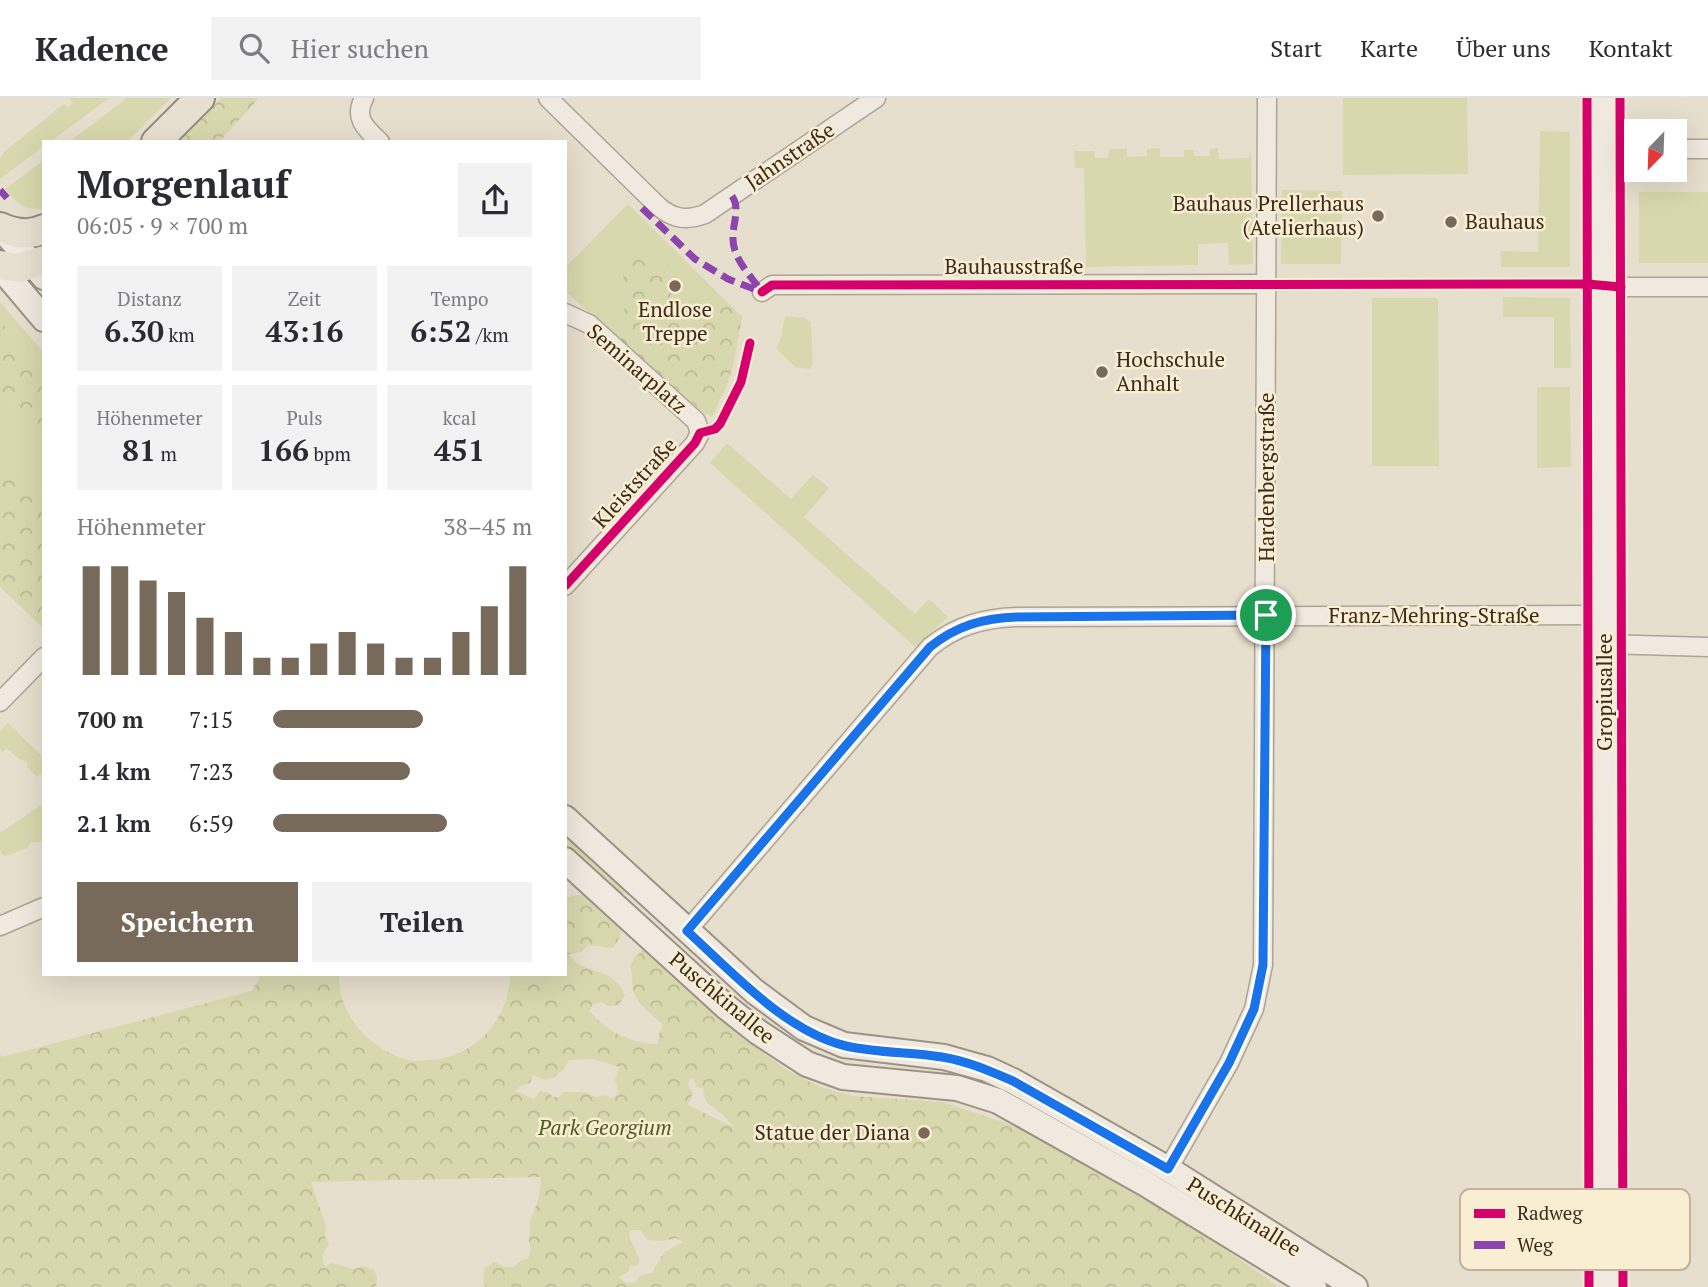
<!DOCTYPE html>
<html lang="de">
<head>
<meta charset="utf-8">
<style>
  :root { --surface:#fff; --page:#f2f2f3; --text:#2b2b33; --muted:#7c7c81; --line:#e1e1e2; --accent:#786a5b }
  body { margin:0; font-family:"PT Serif",serif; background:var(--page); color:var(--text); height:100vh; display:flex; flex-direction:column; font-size:26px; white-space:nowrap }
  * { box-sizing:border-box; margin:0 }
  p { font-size:23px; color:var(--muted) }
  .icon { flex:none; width:38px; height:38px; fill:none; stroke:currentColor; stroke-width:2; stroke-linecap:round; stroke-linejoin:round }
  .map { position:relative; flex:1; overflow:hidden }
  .drawer { position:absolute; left:42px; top:42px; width:525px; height:836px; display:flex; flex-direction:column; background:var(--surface); border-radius:0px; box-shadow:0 7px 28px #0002 }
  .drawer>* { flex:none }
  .needle { width:46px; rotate:203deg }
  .controls { position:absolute; left:1624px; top:21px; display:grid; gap:14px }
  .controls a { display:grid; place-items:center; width:63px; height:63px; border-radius:0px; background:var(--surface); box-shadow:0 7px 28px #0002; font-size:35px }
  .pin { position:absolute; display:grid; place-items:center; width:60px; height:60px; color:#fff; margin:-30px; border:4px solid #fff; border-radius:50%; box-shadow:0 2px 7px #0007 }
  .round { display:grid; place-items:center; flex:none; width:74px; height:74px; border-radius:0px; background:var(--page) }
  .head { display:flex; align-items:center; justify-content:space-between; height:119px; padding:0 35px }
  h1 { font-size:38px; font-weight:600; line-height:52px }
  .figures { display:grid; grid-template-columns:repeat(3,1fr); gap:10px; height:119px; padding:7px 35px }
  .figures div { display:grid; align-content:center; border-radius:0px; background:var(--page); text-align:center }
  .figures b { font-size:30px; font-weight:600 }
  .figures small { font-size:19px; font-weight:400 }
  .figures p { font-size:19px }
  .chart { height:196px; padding:14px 35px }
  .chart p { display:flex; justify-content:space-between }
  .chart svg { width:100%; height:126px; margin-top:7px; stroke:var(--accent); stroke-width:6 }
  .cta { display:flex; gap:14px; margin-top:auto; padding:14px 35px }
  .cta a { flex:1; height:80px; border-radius:0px; background:var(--accent); color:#fff; font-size:28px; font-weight:600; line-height:80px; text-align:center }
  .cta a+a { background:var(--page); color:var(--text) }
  ul { padding:0 35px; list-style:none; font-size:23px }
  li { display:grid; grid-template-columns:112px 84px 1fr; align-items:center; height:52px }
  li i { height:18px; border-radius:9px; background:var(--accent) }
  header { display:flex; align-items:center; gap:42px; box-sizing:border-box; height:98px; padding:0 35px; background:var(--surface); border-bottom:2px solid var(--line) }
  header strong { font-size:33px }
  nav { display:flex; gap:38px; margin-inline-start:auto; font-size:24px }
  .search { width:490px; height:63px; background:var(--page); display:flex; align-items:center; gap:18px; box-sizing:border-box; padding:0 24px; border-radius:0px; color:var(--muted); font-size:26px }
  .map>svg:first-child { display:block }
  .green { fill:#d8d8ae }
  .forest { fill:url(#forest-crowns); fill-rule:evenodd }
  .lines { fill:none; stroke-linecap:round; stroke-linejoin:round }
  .street-casing { stroke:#aca496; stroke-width:21 }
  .secondary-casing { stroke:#9c9386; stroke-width:28 }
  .primary-casing { stroke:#92897d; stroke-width:32 }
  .street { stroke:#efe9df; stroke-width:18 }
  .secondary { stroke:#efe9df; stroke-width:24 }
  .primary { stroke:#e7dfd0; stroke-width:28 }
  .quiet { stroke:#8e44ad; stroke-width:7; stroke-dasharray:14 7; stroke-linecap:butt }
  .cycleway-casing { stroke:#f9edd2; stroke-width:13 }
  .cycleway { stroke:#d6006c; stroke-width:9 }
  .route-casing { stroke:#fff; stroke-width:14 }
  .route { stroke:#1a73e8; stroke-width:9 }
  .poi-dot { fill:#786a5b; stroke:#f9edd2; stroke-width:2.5 }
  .labels { text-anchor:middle; stroke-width:5; stroke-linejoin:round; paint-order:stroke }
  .street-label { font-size:21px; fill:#3d2b1d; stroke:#f9edd2 }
  .poi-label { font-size:21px; fill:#3d2b1d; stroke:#f9edd2; text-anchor:end }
  .park-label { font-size:21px; font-style:italic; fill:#4e5b21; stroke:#f9edd2 }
  .key { fill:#f9edd2; stroke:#c1b39c; stroke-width:2 }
  .key-label { font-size:19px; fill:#3d2b1d }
</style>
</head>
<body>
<header>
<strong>Kadence</strong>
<div class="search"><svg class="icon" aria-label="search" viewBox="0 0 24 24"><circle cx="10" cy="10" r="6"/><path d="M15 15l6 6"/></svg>Hier suchen</div>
<nav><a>Start</a><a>Karte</a><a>Über uns</a><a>Kontakt</a></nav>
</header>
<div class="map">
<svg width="1708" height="1189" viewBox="0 0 1708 1189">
  <defs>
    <pattern id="forest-crowns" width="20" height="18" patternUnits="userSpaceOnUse" patternTransform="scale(1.75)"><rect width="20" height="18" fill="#d8d8ae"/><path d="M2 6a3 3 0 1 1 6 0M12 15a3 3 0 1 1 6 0" fill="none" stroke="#baba95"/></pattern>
  </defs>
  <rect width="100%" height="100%" fill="#e7dfcd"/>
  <g class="green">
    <polygon points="69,0 109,0 50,44 44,44 44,48 0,81 0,61 4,54 64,6 68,10 73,5"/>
    <polygon points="127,0 171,0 127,44 69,44"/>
    <polygon points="1343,0 1467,0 1468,76 1343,77"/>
    <polygon points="1540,33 1570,34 1570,169 1501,169 1501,153 1538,154"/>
    <polygon points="1160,50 1160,59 1184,59 1184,52 1194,52 1194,58 1210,58 1210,51 1218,50 1219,61 1249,60 1251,52 1253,166 1229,167 1228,145 1198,146 1198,167 1086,169 1084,70 1075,70 1074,53 1094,53 1095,60 1108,60 1109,51 1127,51 1127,59 1147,58 1147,51"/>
    <path d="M 44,62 L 44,111 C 22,111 20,108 5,91 Z"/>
    <polygon points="1282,92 1342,93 1341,166 1281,166"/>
    <rect x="1639" y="94" width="69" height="71"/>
    <polygon points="628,106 742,219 731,271 714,317 711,319 565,193 565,170"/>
    <polygon points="1503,199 1570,200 1571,270 1554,270 1554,219 1503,219"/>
    <polygon points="1372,200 1438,200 1439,368 1372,368"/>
    <polygon points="0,204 44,255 44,274 0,223"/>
    <polygon points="785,218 806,220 811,225 813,266 810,271 795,269 776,250 781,240"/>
    <polygon points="1537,289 1570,289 1571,369 1537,370"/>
    <polygon points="0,297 44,339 44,399 0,358"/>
    <polygon points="727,345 791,401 813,377 829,390 804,419 915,516 929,501 948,519 915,549 710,365"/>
    <polygon points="8,625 44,660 44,673 37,679 27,669 28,664 19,661 7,650 3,654 0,651 0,633"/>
    <polygon points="44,705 44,743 29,745 27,750 7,758 2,757 0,751 0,735"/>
    <polygon points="565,732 628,790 619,799 565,748"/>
  </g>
  <g class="forest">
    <polygon points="221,0 259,0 219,44 178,44"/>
    <path d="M 635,154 L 668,166 L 670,193 L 687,207 L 711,213 L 725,202 L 742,219 C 736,250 733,296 706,317 L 609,231 L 625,211 L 623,174 Z"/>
    <polygon points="0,223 44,274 44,339 0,297"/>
    <polygon points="0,358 44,399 43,530 0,489"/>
    <path d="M 582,796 L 621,830 L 620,839 L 613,850 L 588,847 L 582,854 L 569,856 C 584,880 611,865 625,897 L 619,907 L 608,908 L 602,904 L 592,907 L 590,913 C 605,933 632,946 658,946 L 659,936 L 663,927 C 654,918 635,905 633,891 C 631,882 634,879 630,868 L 635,859 L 644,851 L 716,917 L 785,971 L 818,988 L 852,998 L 943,1004 L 1018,1029 L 1188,1125 L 1279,1189 L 485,1189 L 483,1183 L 485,1170 L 494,1164 L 505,1169 L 514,1169 L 521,1162 L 528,1161 L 531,1151 L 529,1143 L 530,1123 L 539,1100 L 541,1079 L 311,1084 L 326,1128 L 325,1138 L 329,1146 C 323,1154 321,1160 325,1169 L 332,1165 L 353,1171 L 363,1168 L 374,1172 L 377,1179 L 376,1189 L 0,1189 L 0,957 L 2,959 L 252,893 L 261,877 L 339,877 C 338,917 370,952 408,962 C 415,964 423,962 430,962 C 475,960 509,921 510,877 L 565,877 L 565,800 ZM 594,961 L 619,969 L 615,982 L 619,995 L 611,1001 L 606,997 L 596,999 L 585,994 L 563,994 L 560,999 L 553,999 L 549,995 L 540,993 L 534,1001 L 515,993 L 520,988 L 530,985 L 533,977 L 545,982 L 556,979 L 559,974 L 563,973 L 569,962 ZM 690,981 L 693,981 L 697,989 L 703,990 L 706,1004 L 723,1017 L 735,1030 L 688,1007 L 693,994 L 688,988 ZM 630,1132 L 640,1132 L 648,1142 L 663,1143 L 676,1140 L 683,1144 L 664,1154 L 652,1175 L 639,1178 L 636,1184 L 626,1185 L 619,1179 L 629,1173 L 630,1167 L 636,1168 L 640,1163 L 629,1138 Z"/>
  </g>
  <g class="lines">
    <g class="street-casing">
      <g id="street">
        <path d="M 364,0 C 353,20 366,31 380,44"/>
        <path d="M 548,0 L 658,108 C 673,121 686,123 705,116 L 876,0"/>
        <polyline points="1675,51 1708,51"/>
        <polyline points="1604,52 1636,51"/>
        <polyline points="1604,189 1708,189"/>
        <polyline points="762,194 772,187 1268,186"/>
        <polyline points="565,215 589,226 696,323 700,335 695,345 565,488"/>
        <polyline points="1605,546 1708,549"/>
        <polyline points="0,604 44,559"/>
        <polyline points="0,828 44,809"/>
        <path d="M 687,833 L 930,549 C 956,528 983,520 1017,519 L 1605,517"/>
        <polyline points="1168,1071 1229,965 1254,911 1263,867 1267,0"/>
      </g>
    </g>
    <g class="secondary-casing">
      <g id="secondary">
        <polyline points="1604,0 1606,1189"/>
        <polyline points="0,129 44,179"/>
        <polyline points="0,169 44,221"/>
        <polyline points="565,720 754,893 804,930 844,947 944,959 987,971 1013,983 1168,1071 1355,1189"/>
        <polyline points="565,762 725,908 758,934 807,966 843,979 957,990 998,1003 1146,1086 1314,1189"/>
      </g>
    </g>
    <g class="primary-casing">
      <g id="primary">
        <polyline points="156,44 200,0"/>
        <path d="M 0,129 C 15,136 29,138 44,131"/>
        <polyline points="0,167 20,170 44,162"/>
      </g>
    </g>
    <use href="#street" class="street"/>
    <use href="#secondary" class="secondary"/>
    <use href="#primary" class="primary"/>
    <g class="quiet">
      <polyline points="0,92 7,100"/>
      <path d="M 732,98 C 741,111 732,126 733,141 C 733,161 751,178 762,194"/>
      <polyline points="642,110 695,161 728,181 762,194"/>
    </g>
    <g class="cycleway-casing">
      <g id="cycleway">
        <polyline points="1587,0 1589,1189"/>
        <polyline points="1620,0 1623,1189"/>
        <polyline points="762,194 772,187 1587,186 1621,189"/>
        <polyline points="565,488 695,345 700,335 715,331 720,326 741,284 750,245"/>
      </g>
    </g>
    <use href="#cycleway" class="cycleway"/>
  </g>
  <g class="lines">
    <g class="route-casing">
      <path id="route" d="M 1266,517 L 1263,867 L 1254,911 L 1229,965 L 1168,1071 L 1013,983 C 990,973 967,963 942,959 C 910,954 878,955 846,948 C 786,934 731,873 687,833 L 930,549 C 956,528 983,520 1017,519 Z"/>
    </g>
    <use href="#route" class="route"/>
  </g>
  <g class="poi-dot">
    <circle cx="1378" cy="118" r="7"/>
    <circle cx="1451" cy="124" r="7"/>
    <circle cx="675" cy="188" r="7"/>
    <circle cx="1102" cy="274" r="7"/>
    <circle cx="924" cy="1035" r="7"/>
  </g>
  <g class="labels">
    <g class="street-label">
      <text transform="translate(790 58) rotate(-34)" y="7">Jahnstraße</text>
      <text x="1014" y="176">Bauhausstraße</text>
      <text transform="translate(637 271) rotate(41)" y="7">Seminarplatz</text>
      <text transform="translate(1267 379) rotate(-90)" y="7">Hardenbergstraße</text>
      <text transform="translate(635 385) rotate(-48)" y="7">Kleiststraße</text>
      <text x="1434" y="525">Franz-Mehring-Straße</text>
      <text transform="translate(1605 594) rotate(-90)" y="7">Gropiusallee</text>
      <text transform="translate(722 900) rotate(40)" y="7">Puschkinallee</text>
      <text transform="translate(1244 1119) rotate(32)" y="7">Puschkinallee</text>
    </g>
    <g class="poi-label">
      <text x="1364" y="113">Bauhaus Prellerhaus<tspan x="1364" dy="24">(Atelierhaus)</tspan></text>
      <text x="1465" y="131" text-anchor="start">Bauhaus</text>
      <text x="675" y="219" text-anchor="middle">Endlose<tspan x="675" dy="24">Treppe</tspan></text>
      <text x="1116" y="269" text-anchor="start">Hochschule<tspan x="1116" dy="24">Anhalt</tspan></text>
      <text x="910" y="1042">Statue der Diana</text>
    </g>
    <g class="park-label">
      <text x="605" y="1037">Park Georgium</text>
    </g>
  </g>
  <rect x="1460" y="1091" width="230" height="81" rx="10" class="key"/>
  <rect x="1474" y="1111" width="31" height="9" fill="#d6006c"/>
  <rect x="1474" y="1143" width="31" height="8" fill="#8e44ad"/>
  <g class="key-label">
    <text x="1517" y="1122">Radweg</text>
    <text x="1517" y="1154">Weg</text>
  </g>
</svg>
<div class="controls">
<a><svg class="needle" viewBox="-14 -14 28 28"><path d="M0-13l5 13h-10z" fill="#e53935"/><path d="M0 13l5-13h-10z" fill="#7c7c81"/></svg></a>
</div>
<div class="pin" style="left:1266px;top:517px;background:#1e9e55"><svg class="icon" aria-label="arrive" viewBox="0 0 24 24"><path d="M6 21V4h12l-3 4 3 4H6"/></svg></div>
<section class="drawer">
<div class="head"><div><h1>Morgenlauf</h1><p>06:05 · 9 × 700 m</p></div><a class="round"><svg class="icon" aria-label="share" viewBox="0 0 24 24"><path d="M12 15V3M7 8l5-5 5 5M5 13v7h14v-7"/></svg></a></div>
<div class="figures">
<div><p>Distanz</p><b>6.30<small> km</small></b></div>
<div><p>Zeit</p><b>43:16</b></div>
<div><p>Tempo</p><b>6:52<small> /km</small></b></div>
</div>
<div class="figures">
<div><p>Höhenmeter</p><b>81<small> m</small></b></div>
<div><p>Puls</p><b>166<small> bpm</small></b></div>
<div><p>kcal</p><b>451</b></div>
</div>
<div class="chart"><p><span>Höhenmeter</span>38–45 m</p>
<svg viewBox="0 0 160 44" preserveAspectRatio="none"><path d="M5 44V6M15 44V6M25 44V11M35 44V15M45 44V24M55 44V29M65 44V38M75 44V38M85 44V33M95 44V29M105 44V33M115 44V38M125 44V38M135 44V29M145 44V20M155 44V6"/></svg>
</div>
<ul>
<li><b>700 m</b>7:15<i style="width:58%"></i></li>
<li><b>1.4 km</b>7:23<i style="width:53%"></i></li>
<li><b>2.1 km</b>6:59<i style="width:67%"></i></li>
</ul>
<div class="cta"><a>Speichern</a><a>Teilen</a></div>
</section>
</div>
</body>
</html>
